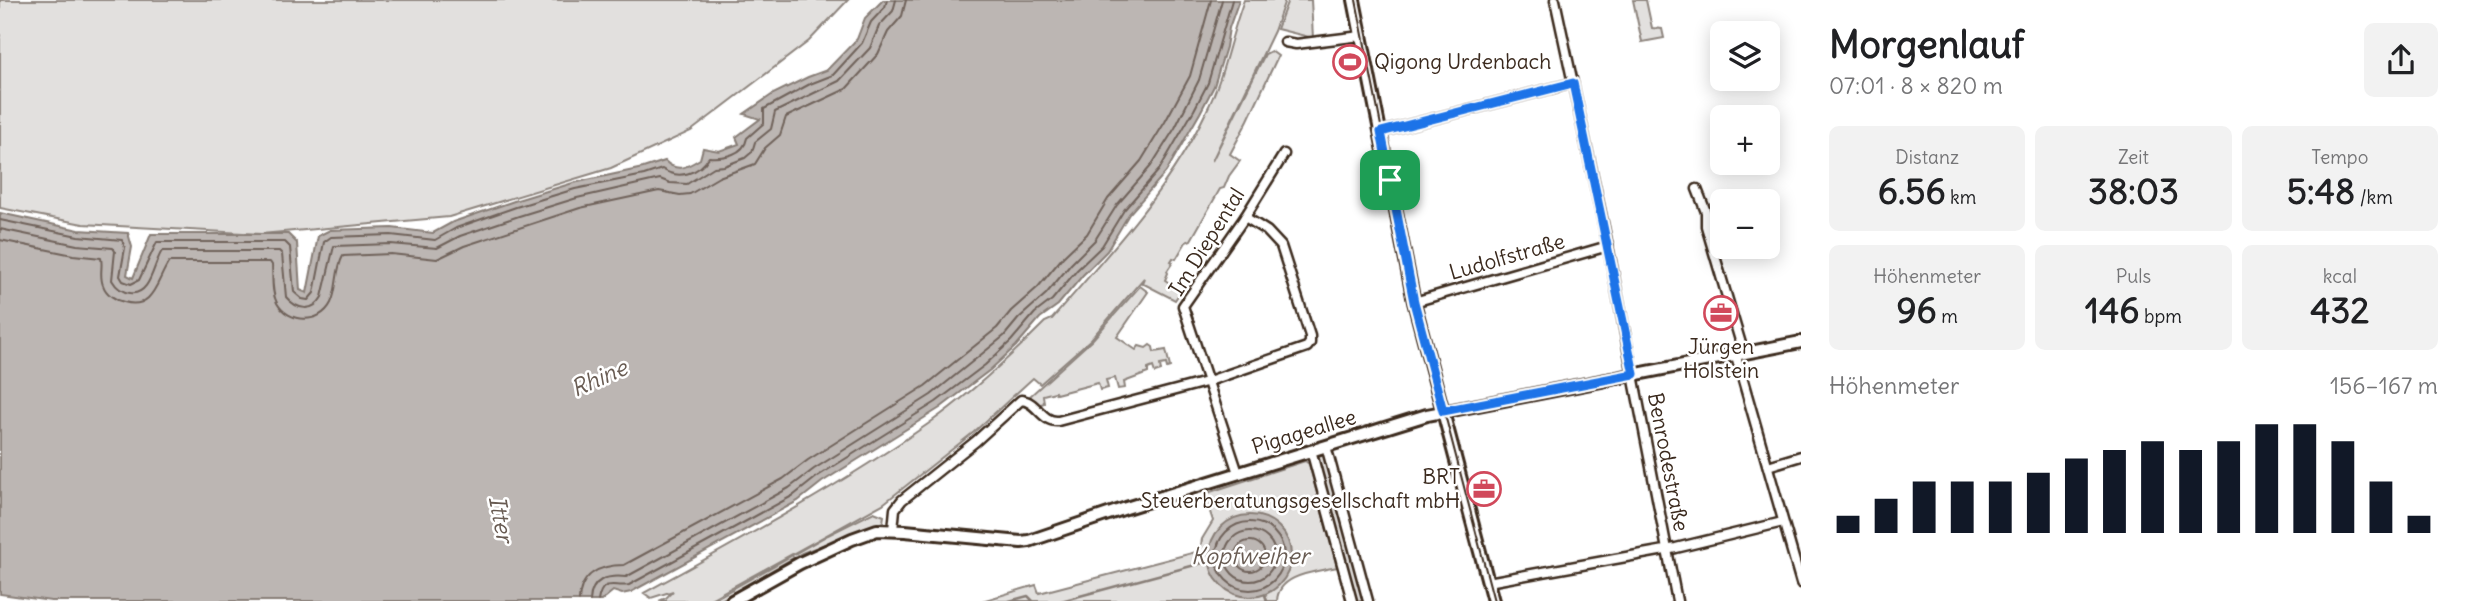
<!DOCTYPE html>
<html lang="de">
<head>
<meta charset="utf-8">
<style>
  :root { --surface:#fff; --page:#f2f2f2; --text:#202124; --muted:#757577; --accent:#111827 }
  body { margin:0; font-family:Delius,sans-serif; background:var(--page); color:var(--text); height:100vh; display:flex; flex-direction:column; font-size:26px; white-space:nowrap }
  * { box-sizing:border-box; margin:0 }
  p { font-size:23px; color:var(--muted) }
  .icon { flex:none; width:38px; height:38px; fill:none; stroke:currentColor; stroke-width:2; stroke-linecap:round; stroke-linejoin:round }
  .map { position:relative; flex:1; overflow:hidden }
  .sheet { display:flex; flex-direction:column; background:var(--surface); width:665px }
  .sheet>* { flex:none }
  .controls { position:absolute; left:1710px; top:21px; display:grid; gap:14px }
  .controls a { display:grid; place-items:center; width:70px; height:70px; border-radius:10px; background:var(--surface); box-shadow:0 4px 18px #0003; font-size:35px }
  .pin { position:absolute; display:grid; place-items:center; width:60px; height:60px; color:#fff; margin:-30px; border-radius:14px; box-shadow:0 4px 10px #0006 }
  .round { display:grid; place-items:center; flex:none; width:74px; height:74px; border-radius:10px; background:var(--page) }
  .summary { display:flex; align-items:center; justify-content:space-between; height:119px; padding:0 28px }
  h1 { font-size:38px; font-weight:700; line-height:52px }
  .stats { display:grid; grid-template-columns:repeat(3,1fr); gap:10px; height:119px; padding:7px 28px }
  .stats div { display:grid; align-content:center; border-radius:10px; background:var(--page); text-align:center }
  .stats b { font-size:35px; font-weight:700 }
  .stats small { font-size:19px; font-weight:400 }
  .stats p { font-size:19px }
  .chart { height:196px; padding:14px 28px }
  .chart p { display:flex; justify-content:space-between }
  .chart svg { width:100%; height:126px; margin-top:7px; stroke:var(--accent); stroke-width:6 }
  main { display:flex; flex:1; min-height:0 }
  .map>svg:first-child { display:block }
  .green { fill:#e2e0de; stroke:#8e857e; stroke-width:2 }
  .water { fill:#bcb6b3; stroke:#887e77; stroke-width:2 }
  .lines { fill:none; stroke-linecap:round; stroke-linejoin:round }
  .shore { stroke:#6f625a; stroke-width:2 }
  .stream { stroke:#887e77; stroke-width:2.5 }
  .street-casing { stroke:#3b2a1e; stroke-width:13 }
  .secondary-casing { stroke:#3b2a1e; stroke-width:16 }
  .street { stroke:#fff; stroke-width:8 }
  .secondary { stroke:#fff; stroke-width:10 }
  .tram { stroke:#3b2a1e; stroke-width:2 }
  .route-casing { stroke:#fff; stroke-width:14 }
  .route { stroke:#1a73e8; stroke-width:9 }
  .labels { text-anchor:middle; stroke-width:5; stroke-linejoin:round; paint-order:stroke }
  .poi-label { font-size:21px; fill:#3b2a1e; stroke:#fff; text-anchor:start }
  .street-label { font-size:21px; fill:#3b2a1e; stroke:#fff }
  .water-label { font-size:23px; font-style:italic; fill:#685b52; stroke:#fff }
</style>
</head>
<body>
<main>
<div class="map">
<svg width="1801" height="601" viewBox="0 0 1801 601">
  <rect width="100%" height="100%" fill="#fff"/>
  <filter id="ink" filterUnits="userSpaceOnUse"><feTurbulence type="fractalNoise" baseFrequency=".0143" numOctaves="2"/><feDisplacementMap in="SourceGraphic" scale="14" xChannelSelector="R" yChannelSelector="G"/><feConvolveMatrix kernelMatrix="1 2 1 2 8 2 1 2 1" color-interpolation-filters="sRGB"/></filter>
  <g filter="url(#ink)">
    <g class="green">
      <polygon points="0,0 848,0 809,41 691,131 611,168 449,217 261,234 83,224 0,208"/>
      <path d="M 1244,0 L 1285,0 L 1274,31 L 1212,161 L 1265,54 L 1271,51 L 1278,56 L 1248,120 L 1230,154 L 1240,161 L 1229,176 L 1224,188 L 1220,189 L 1191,240 L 1186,242 L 1176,259 L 1173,258 L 1171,261 L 1173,262 L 1167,271 L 1168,273 L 1165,280 L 1181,291 L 1175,300 L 1142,283 L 1144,278 L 1091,339 L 1040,384 L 1033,378 L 974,432 L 883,504 L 707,601 L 659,601 L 666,598 L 673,591 L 651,598 L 644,593 C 740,540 838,487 928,424 C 971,394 1009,358 1045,322 L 1052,319 C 1108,254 1169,190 1206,112 C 1224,77 1230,37 1244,0 Z"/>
      <polygon points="1288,0 1311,0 1313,38 1277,29"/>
      <polygon points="1633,0 1646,0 1652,28 1662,29 1664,38 1642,42"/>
      <polygon points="1140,286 1148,292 1117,337 1136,350 1139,346 1146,348 1150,345 1153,347 1154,352 1166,350 1170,367 1167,368 1166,364 1160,365 1161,371 1155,373 1153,367 1148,369 1148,373 1124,382 1125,388 1118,389 1115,378 1106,380 1108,388 1100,390 1098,383 1056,394 1055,392 1043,395 1044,403 1038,405 1030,396 1092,340"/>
      <polygon points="1324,451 1366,601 1354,601 1316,459 1317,453"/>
      <path d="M 1305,461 L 1309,464 L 1337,567 C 1316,572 1278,574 1277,601 L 982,601 L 1036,585 L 1039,593 L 1200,551 L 1202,539 L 1213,521 L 1204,494 Z"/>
      <polygon points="874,512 884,516 883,522 802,553 719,601 711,601 828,535"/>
    </g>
    <g class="water">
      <path d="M 883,0 L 1239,0 L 1229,28 L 1226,47 L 1214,86 L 1200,113 L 1166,172 L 1129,214 L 1107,251 L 1083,275 L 1058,305 L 1040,318 L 1016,346 L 990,370 L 940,408 L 822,482 L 798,501 L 631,592 L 622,594 L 613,591 L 601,601 L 51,601 L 0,594 L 0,213 L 79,230 L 128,233 L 132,247 L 127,275 L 133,278 L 151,234 L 288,234 L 297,243 L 300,290 L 307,293 L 318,236 L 330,230 L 392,228 L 433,233 L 453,222 L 514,201 L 573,183 L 643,168 L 665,161 C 677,173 687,167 700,159 L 703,148 L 719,151 L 739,144 L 736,137 L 760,119 L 744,114 L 773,94 L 808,77 L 827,70 L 857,39 L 865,18 Z"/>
      <circle cx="1250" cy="556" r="41"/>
    </g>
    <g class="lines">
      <g class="shore">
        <path d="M 0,220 L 78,236 L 122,240 L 125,248 L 120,276 L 123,281 L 131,284 L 139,280 L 157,242 L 285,242 L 290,247 L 294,292 L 302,299 L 308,300 L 314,293 L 324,242 L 331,237 L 391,235 L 435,240 L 456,228 L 516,207 L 575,189 L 644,175 L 662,169 C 678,180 699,174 709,157 C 724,158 744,155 747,138 L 764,123 L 764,109 L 810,84 L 833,75 L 862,43 L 871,22 L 885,7 L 887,0"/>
        <path d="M 0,229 L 77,245 L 113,248 L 115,251 L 112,280 C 116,287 121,292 130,293 C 151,296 153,264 162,251 L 279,251 L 282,254 L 286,297 C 297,310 313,313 322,297 L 334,246 L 391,244 L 437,248 L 460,236 L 519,216 L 577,198 L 660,179 L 670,183 L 687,184 L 714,167 L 724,166 L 745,158 L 752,152 L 755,142 L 771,129 L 775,112 L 839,81 L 870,48 L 879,26 L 893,11 L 896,0"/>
        <path d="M 0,240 L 73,255 L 101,258 C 103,266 99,276 103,285 C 106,294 115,300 124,302 C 154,311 157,279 169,262 L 270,262 L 272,265 C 273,277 271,292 277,303 C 288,323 320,325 331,303 C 338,289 335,270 343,256 L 391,254 L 437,259 L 464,246 L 580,208 L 659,191 L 680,195 L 690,194 L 719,177 L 755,164 L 765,148 L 780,135 L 786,117 L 846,89 L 878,54 L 888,32 L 902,16 L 906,0"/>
        <circle cx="1250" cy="556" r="34"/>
        <circle cx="1250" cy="556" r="25"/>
        <circle cx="1250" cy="556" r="15"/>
        <path d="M 579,601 C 580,574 600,565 624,565 L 783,479 L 808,460 L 925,386 L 997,328 L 1011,311 L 1038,287 L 1063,257 L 1087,234 L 1108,199 L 1141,161 L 1165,122 L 1190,76 L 1211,0"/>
        <path d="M 590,601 C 591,579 607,575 626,577 L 789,488 L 814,469 L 931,395 L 1004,336 L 1019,318 L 1046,294 L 1071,264 L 1095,240 L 1117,205 L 1151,166 L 1175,128 L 1199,80 L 1222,0"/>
        <path d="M 598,601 C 602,577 614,588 629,585 L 794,495 L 818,476 L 936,402 L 985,365 L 1011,341 L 1035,313 L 1052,300 L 1077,270 L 1102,246 L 1124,210 L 1159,170 L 1194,110 L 1208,83 L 1232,0"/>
      </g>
      <g class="stream">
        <polyline points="1265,595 1267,601"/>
        <polyline points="1009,601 1028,596 1033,601"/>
        <polyline points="1061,601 1210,561"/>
      </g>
      <g class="street-casing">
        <g id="street">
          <polyline points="1555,0 1608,246 1677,601"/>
          <polyline points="1285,42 1296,44 1361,36"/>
          <polyline points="1381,132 1573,83"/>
          <polyline points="1697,189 1706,212 1706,226 1744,354"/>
          <polyline points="1414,302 1608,246"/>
          <polyline points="1736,356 1801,583"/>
          <polyline points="1326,446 1368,601"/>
          <polyline points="1311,450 1352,601"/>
          <polyline points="1768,466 1801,456"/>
          <polyline points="1238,473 1183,306 1245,217 1284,154"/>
          <path d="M 893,530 L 895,509 L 902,500 L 976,441 L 1021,400 C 1037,401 1041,422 1058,421 L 1206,382 L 1307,347 L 1310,343 L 1310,336 L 1281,246 L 1267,231 L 1245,217"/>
          <polyline points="1488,582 1676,548 1783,522"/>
        </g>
      </g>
      <g class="secondary-casing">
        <g id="secondary">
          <polyline points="1354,0 1414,302 1493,601"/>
          <polyline points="732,601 800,563 852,539 877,530 905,531 1021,542 1029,541 1126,508 1427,415 1801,342"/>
        </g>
      </g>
      <use href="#street" class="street"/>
      <use href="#secondary" class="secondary"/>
      <polyline class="tram" points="1356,0 1418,312 1494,601"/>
    </g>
  </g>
  <g class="lines" filter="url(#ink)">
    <g class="route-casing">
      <polygon id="route" points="1573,83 1634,374 1443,411 1414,302 1381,132"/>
    </g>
    <use href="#route" class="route"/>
  </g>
  <defs>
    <g id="stadium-ring" transform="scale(1.75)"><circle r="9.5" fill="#fff" stroke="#d1495b" stroke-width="1.5"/><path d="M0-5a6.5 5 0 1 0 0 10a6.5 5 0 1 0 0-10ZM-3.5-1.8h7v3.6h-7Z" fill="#d1495b"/></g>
    <g id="office-ring" transform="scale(1.75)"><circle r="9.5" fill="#fff" stroke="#d1495b" stroke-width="1.5"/><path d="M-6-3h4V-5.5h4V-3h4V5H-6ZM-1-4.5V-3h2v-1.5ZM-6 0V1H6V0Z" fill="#d1495b"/></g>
  </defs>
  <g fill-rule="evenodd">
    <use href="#stadium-ring" x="1350" y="62"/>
    <use href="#office-ring" x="1721" y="313"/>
    <use href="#office-ring" x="1484" y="489"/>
  </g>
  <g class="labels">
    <g class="poi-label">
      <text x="1374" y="69">Qigong Urdenbach</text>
      <text x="1721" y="354" text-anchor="middle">Jürgen<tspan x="1721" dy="24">Holstein</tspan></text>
      <text x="1460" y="484" text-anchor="end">BRT<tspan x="1460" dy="24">Steuerberatungsgesellschaft mbH</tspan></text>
    </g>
    <g class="street-label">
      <text transform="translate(1207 242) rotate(-58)" y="7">Im Diepental</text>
      <text transform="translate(1507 257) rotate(-16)" y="7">Ludolfstraße</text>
      <text transform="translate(1304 432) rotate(-17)" y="7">Pigageallee</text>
      <text transform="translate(1668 462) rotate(79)" y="7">Benrodestraße</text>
    </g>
    <g class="water-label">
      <text transform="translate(599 378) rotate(-24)" y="8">Rhine</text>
      <text transform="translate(501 519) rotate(79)" y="8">Itter</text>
      <text x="1250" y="564">Kopfweiher</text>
    </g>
  </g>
</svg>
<div class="controls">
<a><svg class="icon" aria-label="layers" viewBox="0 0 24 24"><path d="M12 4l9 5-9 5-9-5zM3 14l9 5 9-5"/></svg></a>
<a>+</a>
<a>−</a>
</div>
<div class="pin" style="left:1390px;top:180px;background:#1e9e55"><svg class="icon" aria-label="arrive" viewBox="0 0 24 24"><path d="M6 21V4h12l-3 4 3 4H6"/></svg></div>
</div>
<section class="sheet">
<div class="summary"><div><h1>Morgenlauf</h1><p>07:01 · 8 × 820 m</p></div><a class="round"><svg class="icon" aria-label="share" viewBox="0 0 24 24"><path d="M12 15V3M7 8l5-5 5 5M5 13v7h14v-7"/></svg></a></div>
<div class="stats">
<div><p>Distanz</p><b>6.56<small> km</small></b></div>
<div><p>Zeit</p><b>38:03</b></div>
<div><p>Tempo</p><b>5:48<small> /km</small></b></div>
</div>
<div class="stats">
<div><p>Höhenmeter</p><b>96<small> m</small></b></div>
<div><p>Puls</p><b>146<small> bpm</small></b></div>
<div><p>kcal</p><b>432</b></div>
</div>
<div class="chart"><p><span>Höhenmeter</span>156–167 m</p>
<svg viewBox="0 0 160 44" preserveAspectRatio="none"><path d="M5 44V38M15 44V32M25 44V26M35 44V26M45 44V26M55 44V23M65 44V18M75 44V15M85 44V12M95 44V15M105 44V12M115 44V6M125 44V6M135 44V12M145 44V26M155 44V38"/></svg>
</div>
</section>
</main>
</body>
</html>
